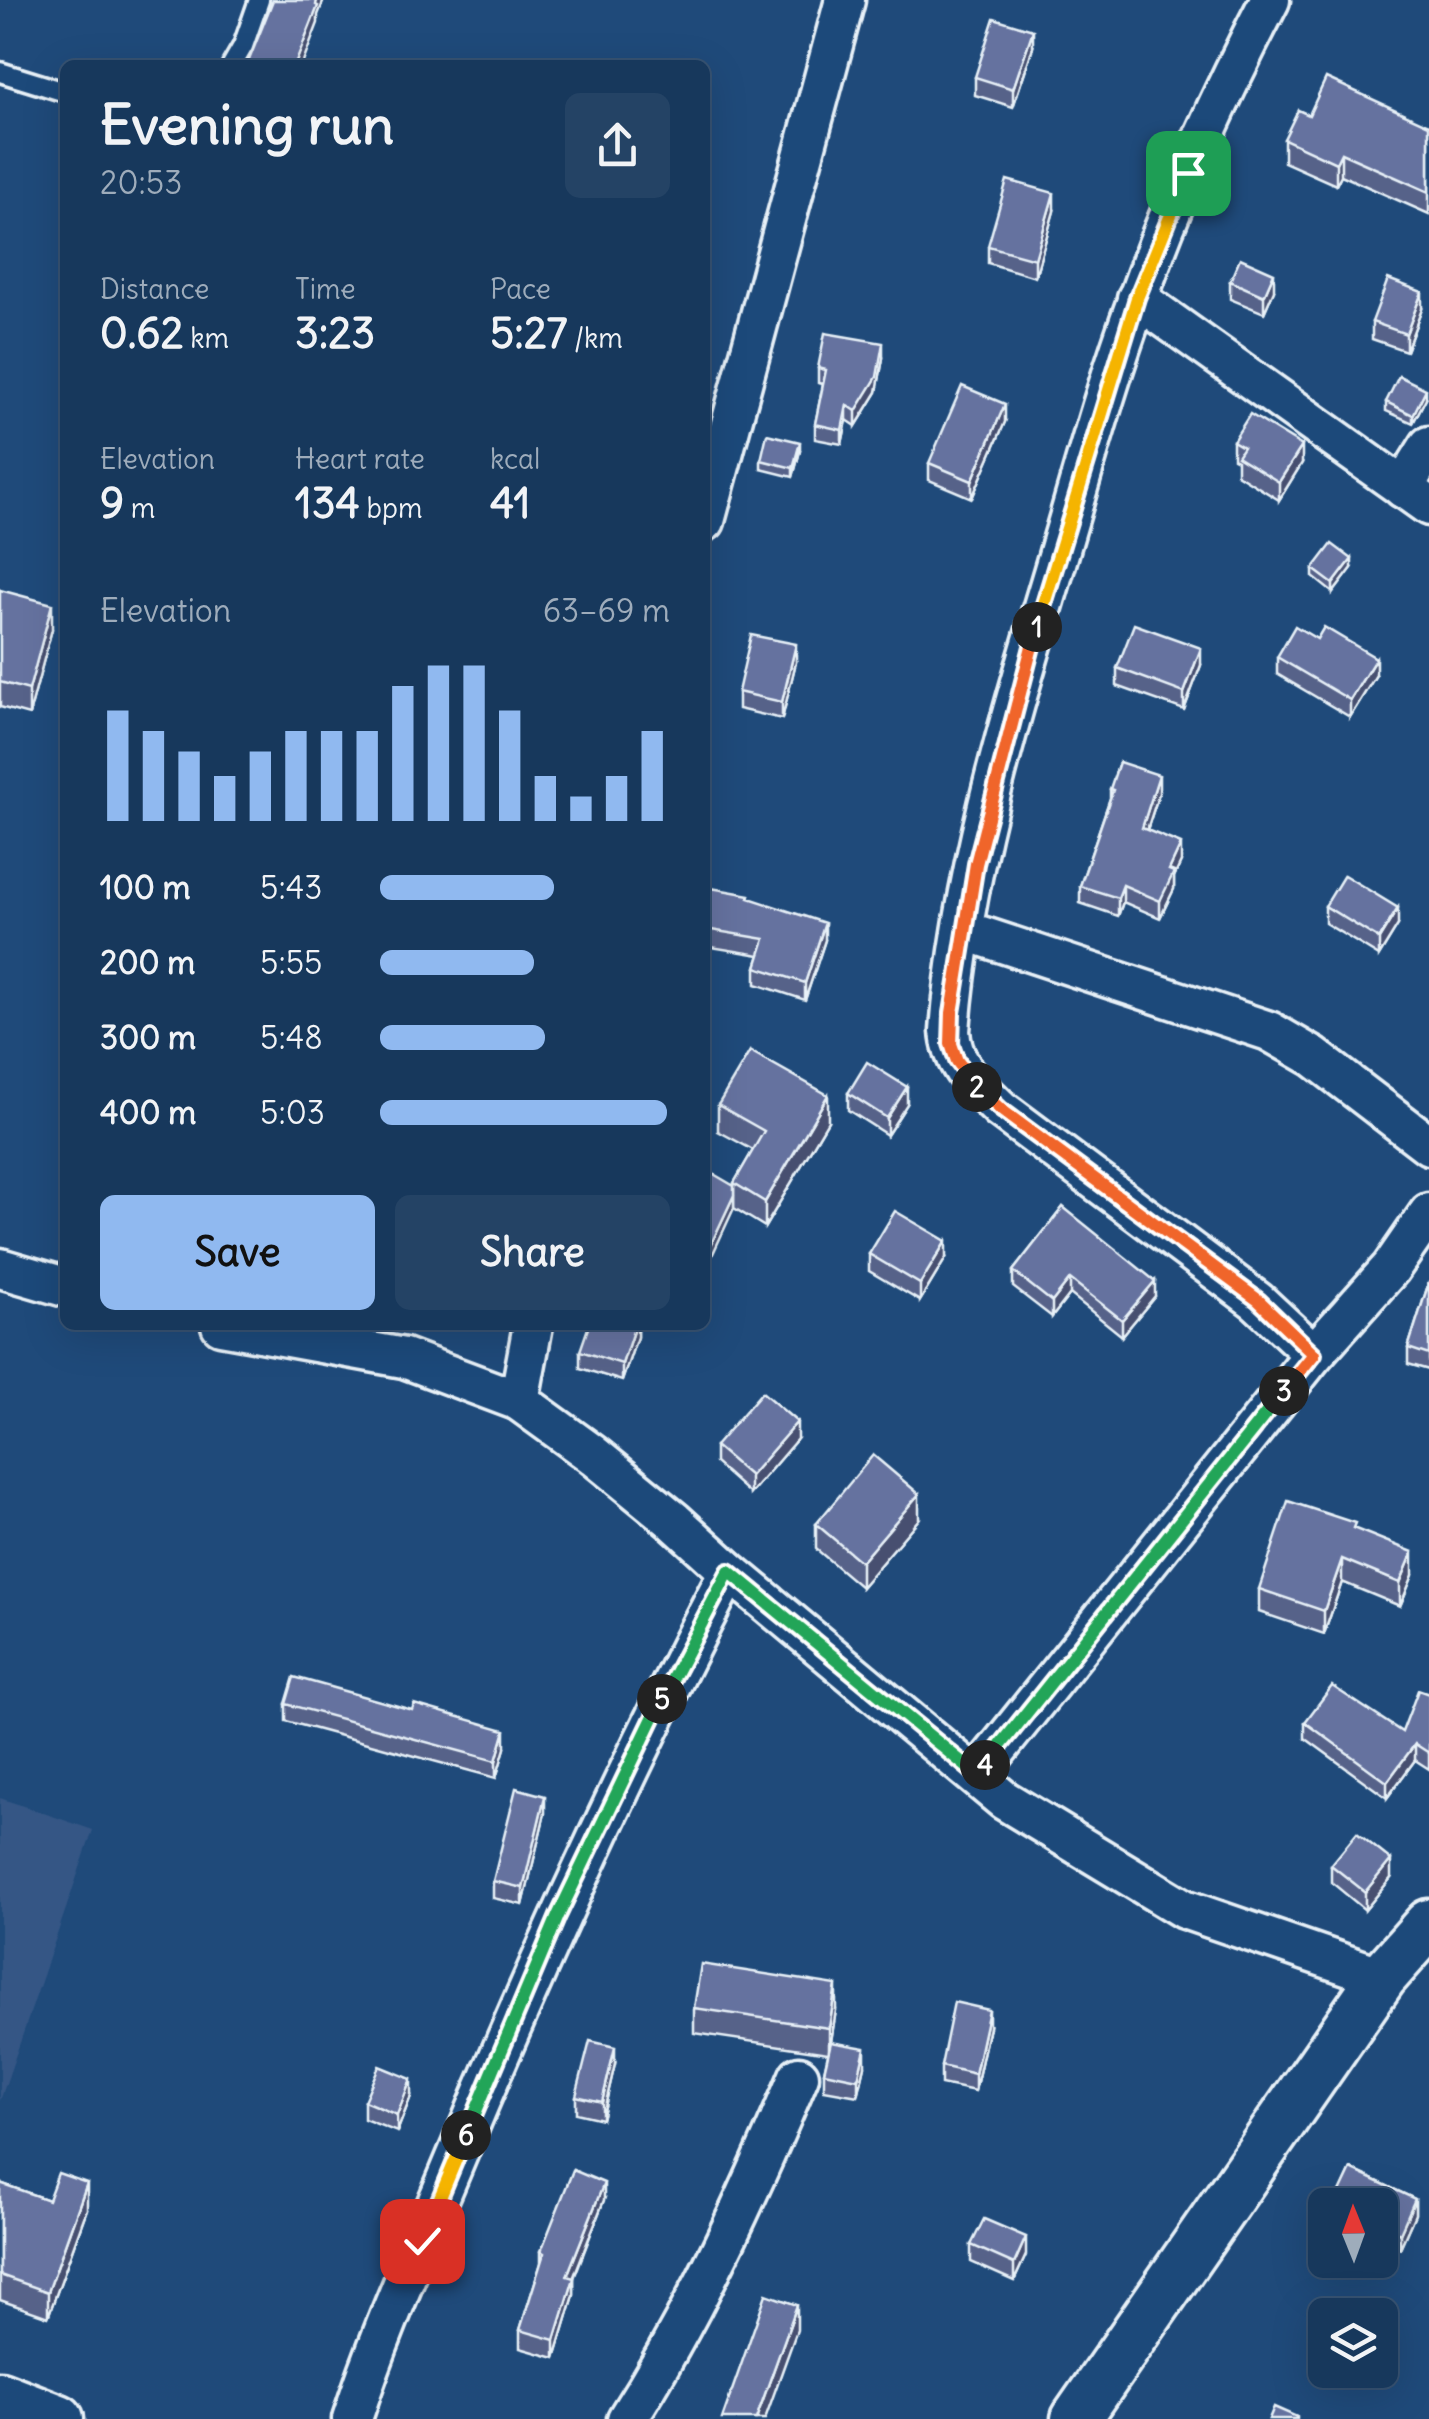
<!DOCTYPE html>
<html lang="en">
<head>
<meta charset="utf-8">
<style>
  :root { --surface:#17385c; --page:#244365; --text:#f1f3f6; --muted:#9eacbb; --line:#365272; --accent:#90b9f0 }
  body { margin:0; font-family:Delius,sans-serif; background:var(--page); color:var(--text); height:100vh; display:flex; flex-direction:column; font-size:38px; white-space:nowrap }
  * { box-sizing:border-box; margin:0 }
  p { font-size:32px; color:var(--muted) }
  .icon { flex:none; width:55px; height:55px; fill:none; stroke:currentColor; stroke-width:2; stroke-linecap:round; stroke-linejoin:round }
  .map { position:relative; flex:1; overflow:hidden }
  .side { position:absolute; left:60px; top:60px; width:650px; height:1270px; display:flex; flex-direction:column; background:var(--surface); border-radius:15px; box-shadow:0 10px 40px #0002,0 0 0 2px var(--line) }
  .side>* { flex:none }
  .needle { width:65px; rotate:359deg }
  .controls { position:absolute; left:1308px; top:2188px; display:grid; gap:20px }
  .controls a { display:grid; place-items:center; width:90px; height:90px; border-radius:15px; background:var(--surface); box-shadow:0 10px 40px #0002,0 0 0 2px var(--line); font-size:50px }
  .pin { position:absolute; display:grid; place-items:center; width:85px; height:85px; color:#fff; margin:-42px; border-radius:20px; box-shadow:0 5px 15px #0006 }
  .km { position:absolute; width:50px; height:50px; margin:-25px; border-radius:50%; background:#222; color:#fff; font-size:28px; line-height:50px; text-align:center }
  .round { display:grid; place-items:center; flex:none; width:105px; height:105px; border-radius:15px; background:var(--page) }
  .headline { display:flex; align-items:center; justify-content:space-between; height:170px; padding:0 40px }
  h1 { font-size:55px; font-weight:800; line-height:75px }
  .stats { display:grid; grid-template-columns:repeat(3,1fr); gap:15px; height:170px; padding:10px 40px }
  .stats div { display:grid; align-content:center }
  .stats b { font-size:42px; font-weight:800 }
  .stats small { font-size:28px; font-weight:400 }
  .stats p { font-size:28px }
  .chart { height:280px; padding:20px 40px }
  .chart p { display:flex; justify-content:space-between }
  .chart svg { width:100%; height:180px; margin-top:10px; stroke:var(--accent); stroke-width:6 }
  .primary-button { display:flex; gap:20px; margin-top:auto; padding:20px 40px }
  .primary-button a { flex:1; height:115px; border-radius:15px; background:var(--accent); color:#111; font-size:40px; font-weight:800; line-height:115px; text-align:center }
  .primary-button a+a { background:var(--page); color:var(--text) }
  ul { padding:0 40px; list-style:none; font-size:32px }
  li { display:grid; grid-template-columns:160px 120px 1fr; align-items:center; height:75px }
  li i { height:25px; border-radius:12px; background:var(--accent) }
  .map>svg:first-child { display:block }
  .built { fill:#345685 }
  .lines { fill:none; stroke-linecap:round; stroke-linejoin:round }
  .service-casing { stroke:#e8f1f8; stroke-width:25 }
  .minor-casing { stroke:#e8f1f8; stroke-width:45 }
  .tertiary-casing { stroke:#e8f1f8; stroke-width:55 }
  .service { stroke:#1f4a7a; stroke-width:18 }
  .minor { stroke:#1f4a7a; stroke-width:38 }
  .tertiary { stroke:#1f4a7a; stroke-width:48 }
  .wall { fill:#576289; stroke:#e8f1f8; stroke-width:2.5 }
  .shaded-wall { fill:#47506f; stroke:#e8f1f8; stroke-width:2.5 }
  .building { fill:#65729f; stroke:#e8f1f8; stroke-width:2.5 }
  .split-1-casing { stroke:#fff; stroke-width:20 }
  .split-2-casing { stroke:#fff; stroke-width:20 }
  .split-3-casing { stroke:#fff; stroke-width:20 }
  .split-4-casing { stroke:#fff; stroke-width:20 }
  .split-5-casing { stroke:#fff; stroke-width:20 }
  .split-6-casing { stroke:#fff; stroke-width:20 }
  .split-7-casing { stroke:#fff; stroke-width:20 }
  .split-1 { stroke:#f5b400; stroke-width:12 }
  .split-2 { stroke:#f0652b; stroke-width:12 }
  .split-3 { stroke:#f0652b; stroke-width:12 }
  .split-4 { stroke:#22a559; stroke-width:12 }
  .split-5 { stroke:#22a559; stroke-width:12 }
  .split-6 { stroke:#22a559; stroke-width:12 }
  .split-7 { stroke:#f5b400; stroke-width:12 }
</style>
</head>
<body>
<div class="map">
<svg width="1429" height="2419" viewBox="0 0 1429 2419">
  <rect width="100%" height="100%" fill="#1f4a7a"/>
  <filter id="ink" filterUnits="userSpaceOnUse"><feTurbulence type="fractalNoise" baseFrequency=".01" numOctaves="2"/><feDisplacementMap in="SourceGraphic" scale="20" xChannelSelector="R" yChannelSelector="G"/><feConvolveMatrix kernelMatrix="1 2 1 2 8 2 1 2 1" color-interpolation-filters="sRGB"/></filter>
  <g filter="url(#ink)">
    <polygon class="built" points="0,1798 93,1830 0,2101"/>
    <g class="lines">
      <g class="service-casing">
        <g id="service">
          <polyline points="232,65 243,46 259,0"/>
          <polyline points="0,72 65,92"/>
        </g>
      </g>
      <g class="minor-casing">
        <g id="minor">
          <path d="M 1270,0 C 1220,96 1174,196 1138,298 C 1104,390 1079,486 1051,580 C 1008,723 961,882 950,1031 C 952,1066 976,1085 1000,1109 L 1257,1301 L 1314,1354"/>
          <polyline points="1137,298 1429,506"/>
          <polyline points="1403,488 1429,446"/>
          <polyline points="705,521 845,0"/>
          <polyline points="963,930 1269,1031 1314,1057 1429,1145"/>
          <polyline points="0,1268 65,1287"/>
          <polyline points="221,1325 404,1358 519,1401 592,1454 674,1521 729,1571 1004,1800 1184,1909 1382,1977"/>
          <polyline points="519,1401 533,1325"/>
          <polyline points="977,1775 1314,1354 1391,1268 1429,1213"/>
          <path d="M 352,2419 C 381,2329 420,2245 456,2158 C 539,1958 629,1763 729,1571"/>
          <path d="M 627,2419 C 696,2311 749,2194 799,2076"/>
        </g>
      </g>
      <g class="tertiary-casing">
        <g id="tertiary">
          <polyline points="0,2396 59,2419"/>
          <polyline points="1076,2419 1382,1977 1429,1924"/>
        </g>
      </g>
      <use href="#service" class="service"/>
      <use href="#minor" class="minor"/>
      <use href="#tertiary" class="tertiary"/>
    </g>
    <g class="wall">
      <polygon points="1033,47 1013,107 975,95 975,77"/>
      <polygon points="1309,115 1429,125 1429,214 1341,175 1336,185 1284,162 1284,139"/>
      <polygon points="1054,211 1035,277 988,263 988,246"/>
      <polygon points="1230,281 1274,290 1264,313 1230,299"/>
      <polygon points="1422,309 1406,351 1372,339 1372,322"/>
      <polygon points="883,358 877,392 856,426 847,420 842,444 815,439 815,424 823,384 818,383 818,368"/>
      <polygon points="1426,398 1413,423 1386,411 1386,402"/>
      <polygon points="1005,422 972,498 929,480 929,463"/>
      <polygon points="1233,441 1302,463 1279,500 1237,474 1237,460 1233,458"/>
      <polygon points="800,451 793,477 761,469 761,460"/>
      <polygon points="1352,568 1333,593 1313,577 1313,569"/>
      <polygon points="0,590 52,629 29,715 0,707"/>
      <polygon points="1277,657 1376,675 1350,717 1277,674"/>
      <polygon points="796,662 782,719 738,709 738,692"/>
      <polygon points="1201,665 1184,710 1117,686 1117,668"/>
      <polygon points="1110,789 1159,793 1147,830 1181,862 1174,877 1174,889 1160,918 1123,902 1118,916 1080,903 1080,886 1110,798"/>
      <polygon points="1325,906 1398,925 1379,956 1325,923"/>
      <polygon points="705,918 825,940 805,1000 756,984 756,967 760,955 705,946"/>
      <polygon points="848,1093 907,1104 887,1135 848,1110"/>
      <polygon points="718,1105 828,1121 765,1227 734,1208 734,1183 753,1150 718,1131"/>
      <polygon points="1063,1207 1155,1296 1122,1336 1070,1294 1052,1317 1013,1287 1013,1271"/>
      <polygon points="869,1254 946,1258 920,1301 869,1271"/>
      <polygon points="1429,1282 1429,1370 1408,1364 1408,1348"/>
      <polygon points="637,1325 637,1337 622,1381 580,1368 580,1351"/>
      <polygon points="797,1439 750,1494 715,1463 715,1446"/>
      <polygon points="919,1519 861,1587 816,1549 816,1524"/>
      <polygon points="1355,1529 1413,1575 1400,1606 1342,1582 1324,1634 1259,1612 1259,1589"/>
      <polygon points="1429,1694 1429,1769 1415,1760 1387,1798 1305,1738 1305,1722 1402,1732"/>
      <polygon points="286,1704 505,1748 496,1778 286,1721"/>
      <polygon points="545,1813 523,1905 493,1898 493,1881"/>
      <polygon points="1331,1865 1391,1878 1365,1910 1331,1882"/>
      <polygon points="694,2008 836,2010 831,2042 865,2066 858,2096 824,2090 824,2072 828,2053 694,2033"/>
      <polygon points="989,2027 975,2091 941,2084 941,2066"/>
      <polygon points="615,2064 602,2119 576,2113 576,2096"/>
      <polygon points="411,2096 397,2132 364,2119 364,2101"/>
      <polygon points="1351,2169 1415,2199 1415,2214 1400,2248 1380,2238 1380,2205 1335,2205"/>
      <polygon points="0,2183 48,2200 87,2209 48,2317 0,2300"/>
      <polygon points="604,2200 574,2278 574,2295 555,2358 520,2348 520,2330 541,2263 541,2251"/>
      <polygon points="971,2245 1026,2255 1014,2281 971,2262"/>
    </g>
    <g class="shaded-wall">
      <polygon points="317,0 324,0 318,15 318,23 302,65 295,65"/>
      <polygon points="1033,30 1033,47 1013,107 1013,89"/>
      <polygon points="1341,153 1341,175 1336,185 1336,163"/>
      <polygon points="1054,193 1054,211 1035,277 1035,259"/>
      <polygon points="1274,273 1274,290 1264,313 1264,296"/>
      <polygon points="1422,292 1422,309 1406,351 1406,334"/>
      <polygon points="883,343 883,358 877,392 856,426 856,411"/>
      <polygon points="1426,389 1426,398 1413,423 1413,415"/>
      <polygon points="1005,404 1005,422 972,498 972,481"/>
      <polygon points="847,405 847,420 842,444 842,430"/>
      <polygon points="800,442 800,451 793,477 793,468"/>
      <polygon points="1302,446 1302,463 1279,500 1279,482"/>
      <polygon points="1352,559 1352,568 1333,593 1333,584"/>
      <polygon points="52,604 52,629 29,715 29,690"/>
      <polygon points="796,644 796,662 782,719 782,702"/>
      <polygon points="1201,648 1201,665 1184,710 1184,693"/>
      <polygon points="1376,658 1376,675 1350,717 1350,700"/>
      <polygon points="1159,775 1159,793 1142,845 1142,828"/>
      <polygon points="1181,844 1181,862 1174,877 1174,889 1160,918 1160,901 1169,870"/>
      <polygon points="1123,885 1123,902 1118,916 1118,898"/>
      <polygon points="1398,908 1398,925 1379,956 1379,939"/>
      <polygon points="825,923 825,940 805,1000 805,983"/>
      <polygon points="907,1087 907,1104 887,1135 887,1118"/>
      <polygon points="828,1095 828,1121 765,1227 765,1202"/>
      <polygon points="734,1195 734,1208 705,1271 705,1257"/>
      <polygon points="946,1241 946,1258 920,1301 920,1284"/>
      <polygon points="1070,1279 1070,1294 1052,1317 1052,1302"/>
      <polygon points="1155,1281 1155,1296 1122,1336 1122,1320"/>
      <polygon points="635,1325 637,1325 637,1337 622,1381 622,1364"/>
      <polygon points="797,1422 797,1439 750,1494 750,1476"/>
      <polygon points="919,1494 919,1519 861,1587 861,1562"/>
      <polygon points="1413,1552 1413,1575 1400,1606 1400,1583"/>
      <polygon points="1342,1559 1342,1582 1324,1634 1324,1611"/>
      <polygon points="505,1730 505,1748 496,1778 496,1761"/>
      <polygon points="1415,1744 1415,1760 1387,1798 1387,1782"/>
      <polygon points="545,1796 545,1813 523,1905 523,1888"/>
      <polygon points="1391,1860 1391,1878 1365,1910 1365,1892"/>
      <polygon points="836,1985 836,2010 829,2053 829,2028"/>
      <polygon points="989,2010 989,2027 975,2091 975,2074"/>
      <polygon points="615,2047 615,2064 602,2119 602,2102"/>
      <polygon points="865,2048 865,2066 858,2096 858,2079"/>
      <polygon points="411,2079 411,2096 397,2132 397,2115"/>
      <polygon points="87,2183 87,2209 48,2317 48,2292"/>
      <polygon points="604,2183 604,2200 567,2294 567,2276"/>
      <polygon points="1415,2199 1415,2214 1400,2248 1400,2233"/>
      <polygon points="1026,2237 1026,2255 1014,2281 1014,2264"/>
      <polygon points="574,2278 574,2295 555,2358 555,2340"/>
      <polygon points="797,2305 797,2330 765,2419 756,2419"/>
    </g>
    <g class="building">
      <polygon points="273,0 317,0 316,5 318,6 295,65 247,65"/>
      <polygon points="994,18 1033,30 1013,89 975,77"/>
      <polygon points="1326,78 1429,125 1429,192 1341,153 1336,163 1284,139 1298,110 1309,115"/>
      <polygon points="1007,180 1054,193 1035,259 988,246"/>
      <polygon points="1240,258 1274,273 1264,296 1230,281"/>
      <polygon points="1388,279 1422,292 1406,334 1372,322"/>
      <polygon points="825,333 883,343 877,377 856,411 847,405 842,430 815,424 826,370 818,368"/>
      <polygon points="1399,376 1426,389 1413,415 1386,402"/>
      <polygon points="962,386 1005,404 972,481 929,463"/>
      <polygon points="1250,414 1302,446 1279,482 1237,456 1243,447 1233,441"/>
      <polygon points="767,434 800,442 793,468 761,460"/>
      <polygon points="1332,544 1352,559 1333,584 1313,569"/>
      <polygon points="0,590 52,604 29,690 0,682"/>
      <polygon points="1134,624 1201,648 1184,693 1117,668"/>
      <polygon points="1295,626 1317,639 1324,627 1376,658 1350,700 1277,657"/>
      <polygon points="751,635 796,644 782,702 738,692"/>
      <polygon points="1119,762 1159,775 1142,828 1181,844 1169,870 1174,872 1160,901 1123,885 1118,898 1080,886 1113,790 1110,789"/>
      <polygon points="1344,875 1398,908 1379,939 1325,906"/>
      <polygon points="711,888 750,895 749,898 825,923 805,983 756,967 765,939 705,929 705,918"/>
      <polygon points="750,1051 828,1095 765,1202 734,1183 764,1131 718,1105"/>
      <polygon points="867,1062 907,1087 887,1118 848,1093"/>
      <polygon points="705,1169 734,1186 734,1195 705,1257"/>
      <polygon points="1063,1207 1155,1281 1122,1320 1070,1279 1052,1302 1013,1271"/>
      <polygon points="895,1211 946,1241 920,1284 869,1254"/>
      <polygon points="1429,1282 1429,1355 1408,1348"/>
      <polygon points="589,1325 635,1325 622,1364 580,1351"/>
      <polygon points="762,1392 797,1422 750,1476 715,1446"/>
      <polygon points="873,1455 919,1494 861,1562 816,1524"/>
      <polygon points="1288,1501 1355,1523 1353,1528 1413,1552 1400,1583 1342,1559 1324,1611 1259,1589"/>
      <polygon points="294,1677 412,1710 414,1704 505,1730 496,1761 286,1704"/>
      <polygon points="1332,1686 1402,1732 1418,1690 1429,1694 1429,1753 1415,1744 1387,1782 1305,1722"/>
      <polygon points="516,1788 545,1796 523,1888 493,1881"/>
      <polygon points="1357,1833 1391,1860 1365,1892 1331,1865"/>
      <polygon points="701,1964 836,1985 829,2028 694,2008"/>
      <polygon points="954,2002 989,2010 975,2074 941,2066"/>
      <polygon points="590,2041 615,2047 602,2102 576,2096"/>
      <polygon points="831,2042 865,2048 858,2079 824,2072"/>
      <polygon points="379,2066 411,2079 397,2115 364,2101"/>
      <polygon points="1351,2169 1415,2199 1400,2233 1380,2224 1380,2205 1339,2205 1335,2203"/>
      <polygon points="573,2170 604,2183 567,2276 574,2278 555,2340 520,2330 544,2253 541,2251"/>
      <polygon points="58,2173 87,2183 48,2292 0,2275 0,2183 48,2200"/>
      <polygon points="984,2219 1026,2237 1014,2264 971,2245"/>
      <polygon points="766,2294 797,2305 756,2419 722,2419"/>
      <polygon points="1274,2407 1297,2417 1297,2419 1269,2419"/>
    </g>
  </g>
  <g class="lines" filter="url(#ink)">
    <g class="split-1-casing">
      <polyline id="split-1" points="1037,627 1137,298 1188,173"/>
    </g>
    <g class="split-2-casing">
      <polyline id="split-2" points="977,1087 957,1061 951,1044 952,1013 976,864 1037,627"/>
    </g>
    <g class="split-3-casing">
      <polyline id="split-3" points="977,1087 1000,1109 1258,1300 1314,1354 1284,1391"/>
    </g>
    <g class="split-4-casing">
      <polyline id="split-4" points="985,1765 1284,1391"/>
    </g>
    <g class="split-5-casing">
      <polyline id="split-5" points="662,1699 729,1571 977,1775 985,1765"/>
    </g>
    <g class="split-6-casing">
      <polyline id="split-6" points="466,2135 558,1916 662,1699"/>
    </g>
    <g class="split-7-casing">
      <polyline id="split-7" points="422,2241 466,2135"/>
    </g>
    <use href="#split-1" class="split-1"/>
    <use href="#split-2" class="split-2"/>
    <use href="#split-3" class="split-3"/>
    <use href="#split-4" class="split-4"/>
    <use href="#split-5" class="split-5"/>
    <use href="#split-6" class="split-6"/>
    <use href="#split-7" class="split-7"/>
  </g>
</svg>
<div class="controls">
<a><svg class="needle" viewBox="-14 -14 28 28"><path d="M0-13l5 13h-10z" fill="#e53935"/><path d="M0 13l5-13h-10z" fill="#9eacbb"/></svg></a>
<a><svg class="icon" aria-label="layers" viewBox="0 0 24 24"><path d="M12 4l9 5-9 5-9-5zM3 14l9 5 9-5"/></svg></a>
</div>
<div class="pin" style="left:1188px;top:173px;background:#1e9e55"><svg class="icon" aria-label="arrive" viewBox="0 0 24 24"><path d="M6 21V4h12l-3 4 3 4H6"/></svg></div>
<div class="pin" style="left:422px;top:2241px;background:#d93025"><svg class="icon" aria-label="check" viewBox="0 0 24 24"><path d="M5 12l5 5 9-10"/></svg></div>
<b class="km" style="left:1037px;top:627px">1</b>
<b class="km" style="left:977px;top:1087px">2</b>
<b class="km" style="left:1284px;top:1391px">3</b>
<b class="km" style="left:985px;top:1765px">4</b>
<b class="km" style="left:662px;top:1699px">5</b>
<b class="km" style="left:466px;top:2135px">6</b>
<section class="side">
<div class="headline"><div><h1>Evening run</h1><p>20:53</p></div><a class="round"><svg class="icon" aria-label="share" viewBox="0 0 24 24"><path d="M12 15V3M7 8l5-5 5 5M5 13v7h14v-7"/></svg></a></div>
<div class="stats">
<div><p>Distance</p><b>0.62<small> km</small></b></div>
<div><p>Time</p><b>3:23</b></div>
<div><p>Pace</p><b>5:27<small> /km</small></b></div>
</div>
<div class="stats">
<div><p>Elevation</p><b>9<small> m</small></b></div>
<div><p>Heart rate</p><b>134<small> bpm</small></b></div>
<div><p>kcal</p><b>41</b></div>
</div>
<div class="chart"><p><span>Elevation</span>63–69 m</p>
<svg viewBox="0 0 160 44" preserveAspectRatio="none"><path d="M5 44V17M15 44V22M25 44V27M35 44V33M45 44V27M55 44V22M65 44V22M75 44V22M85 44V11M95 44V6M105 44V6M115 44V17M125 44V33M135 44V38M145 44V33M155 44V22"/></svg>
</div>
<ul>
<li><b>100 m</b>5:43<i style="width:60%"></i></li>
<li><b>200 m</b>5:55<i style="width:53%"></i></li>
<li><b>300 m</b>5:48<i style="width:57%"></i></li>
<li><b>400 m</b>5:03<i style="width:99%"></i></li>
</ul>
<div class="primary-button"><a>Save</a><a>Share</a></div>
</section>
</div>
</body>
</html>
